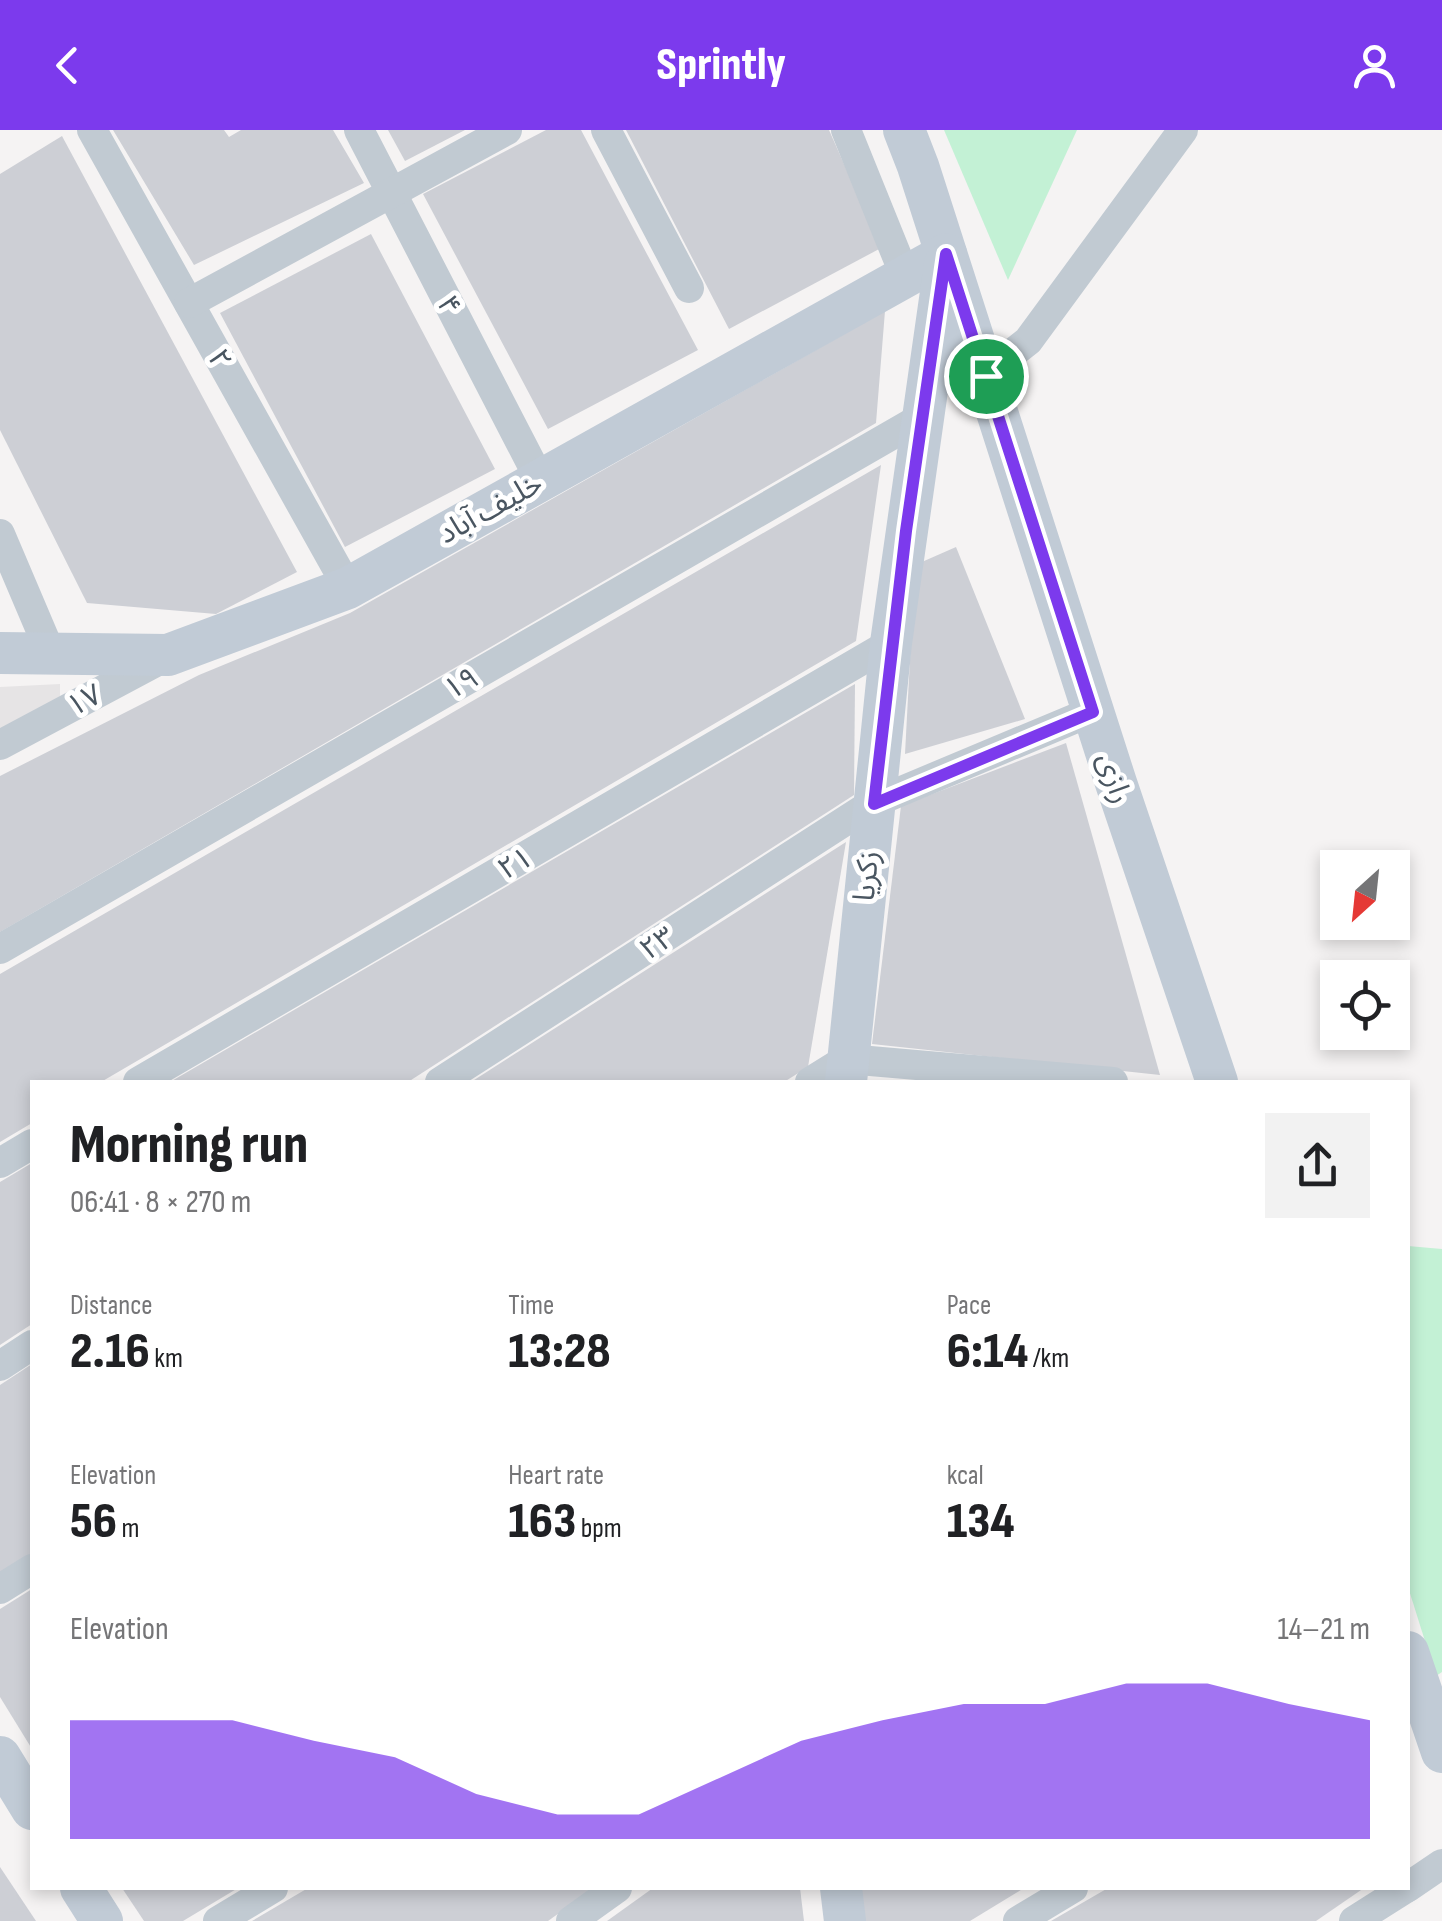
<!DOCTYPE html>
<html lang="en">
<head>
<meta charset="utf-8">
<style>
  :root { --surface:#fff; --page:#f2f2f2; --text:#202124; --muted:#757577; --accent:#7c3aed }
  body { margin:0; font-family:"Sofia Sans Condensed","Noto Sans Arabic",sans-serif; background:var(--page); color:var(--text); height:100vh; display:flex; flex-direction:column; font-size:38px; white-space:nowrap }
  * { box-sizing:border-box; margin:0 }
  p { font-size:32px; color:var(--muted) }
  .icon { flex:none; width:55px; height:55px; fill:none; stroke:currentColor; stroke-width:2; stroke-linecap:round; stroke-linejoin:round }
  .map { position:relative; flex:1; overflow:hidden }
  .drawer { position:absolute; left:30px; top:950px; width:1380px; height:810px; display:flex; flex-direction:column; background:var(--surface); border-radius:0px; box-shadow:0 5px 15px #0003 }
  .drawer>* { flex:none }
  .needle { width:65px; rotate:207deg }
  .fabs { position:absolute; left:1320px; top:720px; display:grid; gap:20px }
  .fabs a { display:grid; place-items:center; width:90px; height:90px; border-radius:0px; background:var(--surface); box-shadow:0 5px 15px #0003; font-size:50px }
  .pin { position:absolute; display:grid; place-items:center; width:85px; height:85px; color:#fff; margin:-42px; border:5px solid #fff; border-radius:50%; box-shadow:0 2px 10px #0007 }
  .round { display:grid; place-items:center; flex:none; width:105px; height:105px; border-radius:0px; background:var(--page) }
  .summary { display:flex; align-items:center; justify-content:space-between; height:170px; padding:0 40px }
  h1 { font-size:55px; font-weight:800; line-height:75px }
  .figures { display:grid; grid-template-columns:repeat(3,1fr); gap:15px; height:170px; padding:10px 40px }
  .figures div { display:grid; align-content:center }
  .figures b { font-size:50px; font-weight:800 }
  .figures small { font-size:28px; font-weight:400 }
  .figures p { font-size:28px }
  .chart { height:280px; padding:20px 40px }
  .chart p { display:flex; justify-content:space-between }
  .chart svg { width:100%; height:180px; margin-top:10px; fill:var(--accent); opacity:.7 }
  header { display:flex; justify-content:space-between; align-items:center; height:130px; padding:0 40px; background:var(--accent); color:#fff; font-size:45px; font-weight:800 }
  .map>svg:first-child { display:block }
  .education { fill:#e6e4e5 }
  .green { fill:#c3f1d5 }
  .building { fill:#cdcfd5 }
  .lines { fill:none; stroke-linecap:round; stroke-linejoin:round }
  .street { stroke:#c1cad2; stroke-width:30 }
  .secondary { stroke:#c1cbd6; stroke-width:42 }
  .route-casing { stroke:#fff; stroke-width:20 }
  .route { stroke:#7c3aed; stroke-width:12 }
  .labels { text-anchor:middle; stroke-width:10; stroke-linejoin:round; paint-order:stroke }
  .street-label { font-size:30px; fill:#4a5661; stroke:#fff }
</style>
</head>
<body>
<header><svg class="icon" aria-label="back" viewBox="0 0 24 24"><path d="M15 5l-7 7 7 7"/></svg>Sprintly<svg class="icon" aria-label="person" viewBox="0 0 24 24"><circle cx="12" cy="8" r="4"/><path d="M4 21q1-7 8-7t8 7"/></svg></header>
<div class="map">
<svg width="1442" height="1791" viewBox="0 0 1442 1791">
  <rect width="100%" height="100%" fill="#f5f3f3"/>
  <polygon class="education" points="60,554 60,575 0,603 0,557"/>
  <g class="green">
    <polygon points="944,0 1077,0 1008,150"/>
    <polygon points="1408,1116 1442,1119 1442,1542 1436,1546 1408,1457"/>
  </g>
  <g class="building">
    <polygon points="113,0 224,0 229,7 241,0 333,0 364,53 194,135"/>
    <polygon points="388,0 465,0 405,31"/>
    <polygon points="546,0 581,0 698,220 548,299 423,64"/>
    <polygon points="626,0 829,0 881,118 729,199"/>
    <polygon points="62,6 297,442 216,484 87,473 0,300 0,44"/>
    <polygon points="371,104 495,339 345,417 220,183"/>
    <polygon points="885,181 876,293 0,802 0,646 199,545 350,483"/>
    <polygon points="881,335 856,511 101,952 32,952 32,993 0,1012 0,844"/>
    <polygon points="956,417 1025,589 905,624 915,435"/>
    <polygon points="855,554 854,665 408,952 170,952"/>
    <polygon points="1066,613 1160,945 872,914 901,676"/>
    <polygon points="846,712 808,937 784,952 471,952"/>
    <polygon points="32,1033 32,1194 0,1215 0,1052"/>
    <polygon points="32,1234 32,1424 0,1444 0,1255"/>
    <polygon points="32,1459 32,1619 0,1567 0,1479"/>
    <polygon points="0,1737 36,1791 0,1791"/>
    <polygon points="122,1758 238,1758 183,1791 144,1791"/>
    <polygon points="308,1758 594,1758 548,1791 252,1791"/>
    <polygon points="653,1758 800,1758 804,1791 607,1791"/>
    <polygon points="858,1758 1024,1758 970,1791 863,1791"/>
    <polygon points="1108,1758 1364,1758 1316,1791 1051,1791"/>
  </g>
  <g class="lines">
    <g class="street">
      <polyline points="92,0 348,458"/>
      <polyline points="359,0 540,350"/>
      <polyline points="606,0 689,158"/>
      <polyline points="846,0 905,146"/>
      <polyline points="189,173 507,0"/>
      <polyline points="985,245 1028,211 1183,0"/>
      <polyline points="0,404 51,524"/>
      <polyline points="0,615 165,527"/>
      <polyline points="0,819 921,288"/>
      <polyline points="138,952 891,513"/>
      <polyline points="440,952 873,673 1093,581"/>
      <polyline points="810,952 847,929 1113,952"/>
      <polyline points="0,1033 32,1014"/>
      <polyline points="0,1236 32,1215"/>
      <polyline points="0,1459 32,1439"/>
      <polyline points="1408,1757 1442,1734"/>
      <polyline points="218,1791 273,1758"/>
      <polyline points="571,1791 617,1758"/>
      <polyline points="1018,1791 1073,1758"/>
      <polyline points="1354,1791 1406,1758"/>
    </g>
    <g class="secondary">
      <polyline points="904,0 918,36 1116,653 1217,952"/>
      <polyline points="0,523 168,525 348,458 946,124"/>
      <polyline points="846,952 891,513 945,134"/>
      <polyline points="1408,1522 1442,1622"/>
      <polyline points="0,1627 32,1679"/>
      <polyline points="81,1758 102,1791"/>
      <polyline points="841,1758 845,1791"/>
    </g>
  </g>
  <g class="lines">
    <g class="route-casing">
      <polygon id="route" points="946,124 1093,582 874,674 906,401"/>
    </g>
    <use href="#route" class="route"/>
  </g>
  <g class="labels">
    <g class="street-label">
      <text transform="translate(449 175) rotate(63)" y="10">۴</text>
      <text transform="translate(220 229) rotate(61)" y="10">۲</text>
      <text transform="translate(490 378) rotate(-29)" y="10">خلیف آباد</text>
      <text transform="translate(461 553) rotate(-30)" y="10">۱۹</text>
      <text transform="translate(84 570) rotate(-28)" y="10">۱۷</text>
      <text transform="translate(1115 648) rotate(72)" y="10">رازی</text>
      <text transform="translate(515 733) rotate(-30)" y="10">۲۱</text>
      <text transform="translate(866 746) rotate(-84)" y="10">زکریا</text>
      <text transform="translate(657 813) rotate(-33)" y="10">۲۳</text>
    </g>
  </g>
</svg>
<div class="fabs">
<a><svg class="needle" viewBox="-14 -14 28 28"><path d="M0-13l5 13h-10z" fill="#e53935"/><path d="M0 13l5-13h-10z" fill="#757577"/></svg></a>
<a><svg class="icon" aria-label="locate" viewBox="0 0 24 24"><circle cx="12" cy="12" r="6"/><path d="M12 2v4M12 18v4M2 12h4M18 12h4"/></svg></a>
</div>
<div class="pin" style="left:986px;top:246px;background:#1e9e55"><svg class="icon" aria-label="arrive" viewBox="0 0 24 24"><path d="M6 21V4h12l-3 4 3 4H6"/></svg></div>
<section class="drawer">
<div class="summary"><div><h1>Morning run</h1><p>06:41 · 8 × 270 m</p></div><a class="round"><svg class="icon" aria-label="share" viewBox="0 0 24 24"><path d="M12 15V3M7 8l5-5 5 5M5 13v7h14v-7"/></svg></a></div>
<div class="figures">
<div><p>Distance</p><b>2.16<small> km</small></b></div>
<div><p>Time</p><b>13:28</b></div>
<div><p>Pace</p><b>6:14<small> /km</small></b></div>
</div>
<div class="figures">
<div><p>Elevation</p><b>56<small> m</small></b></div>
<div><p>Heart rate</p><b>163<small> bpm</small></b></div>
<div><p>kcal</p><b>134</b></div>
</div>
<div class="chart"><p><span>Elevation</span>14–21 m</p>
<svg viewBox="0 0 160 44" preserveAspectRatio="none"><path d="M0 44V15L10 15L20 15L30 20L40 24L50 33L60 38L70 38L80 29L90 20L100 15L110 11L120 11L130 6L140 6L150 11L160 15V44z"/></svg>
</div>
</section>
</div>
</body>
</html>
